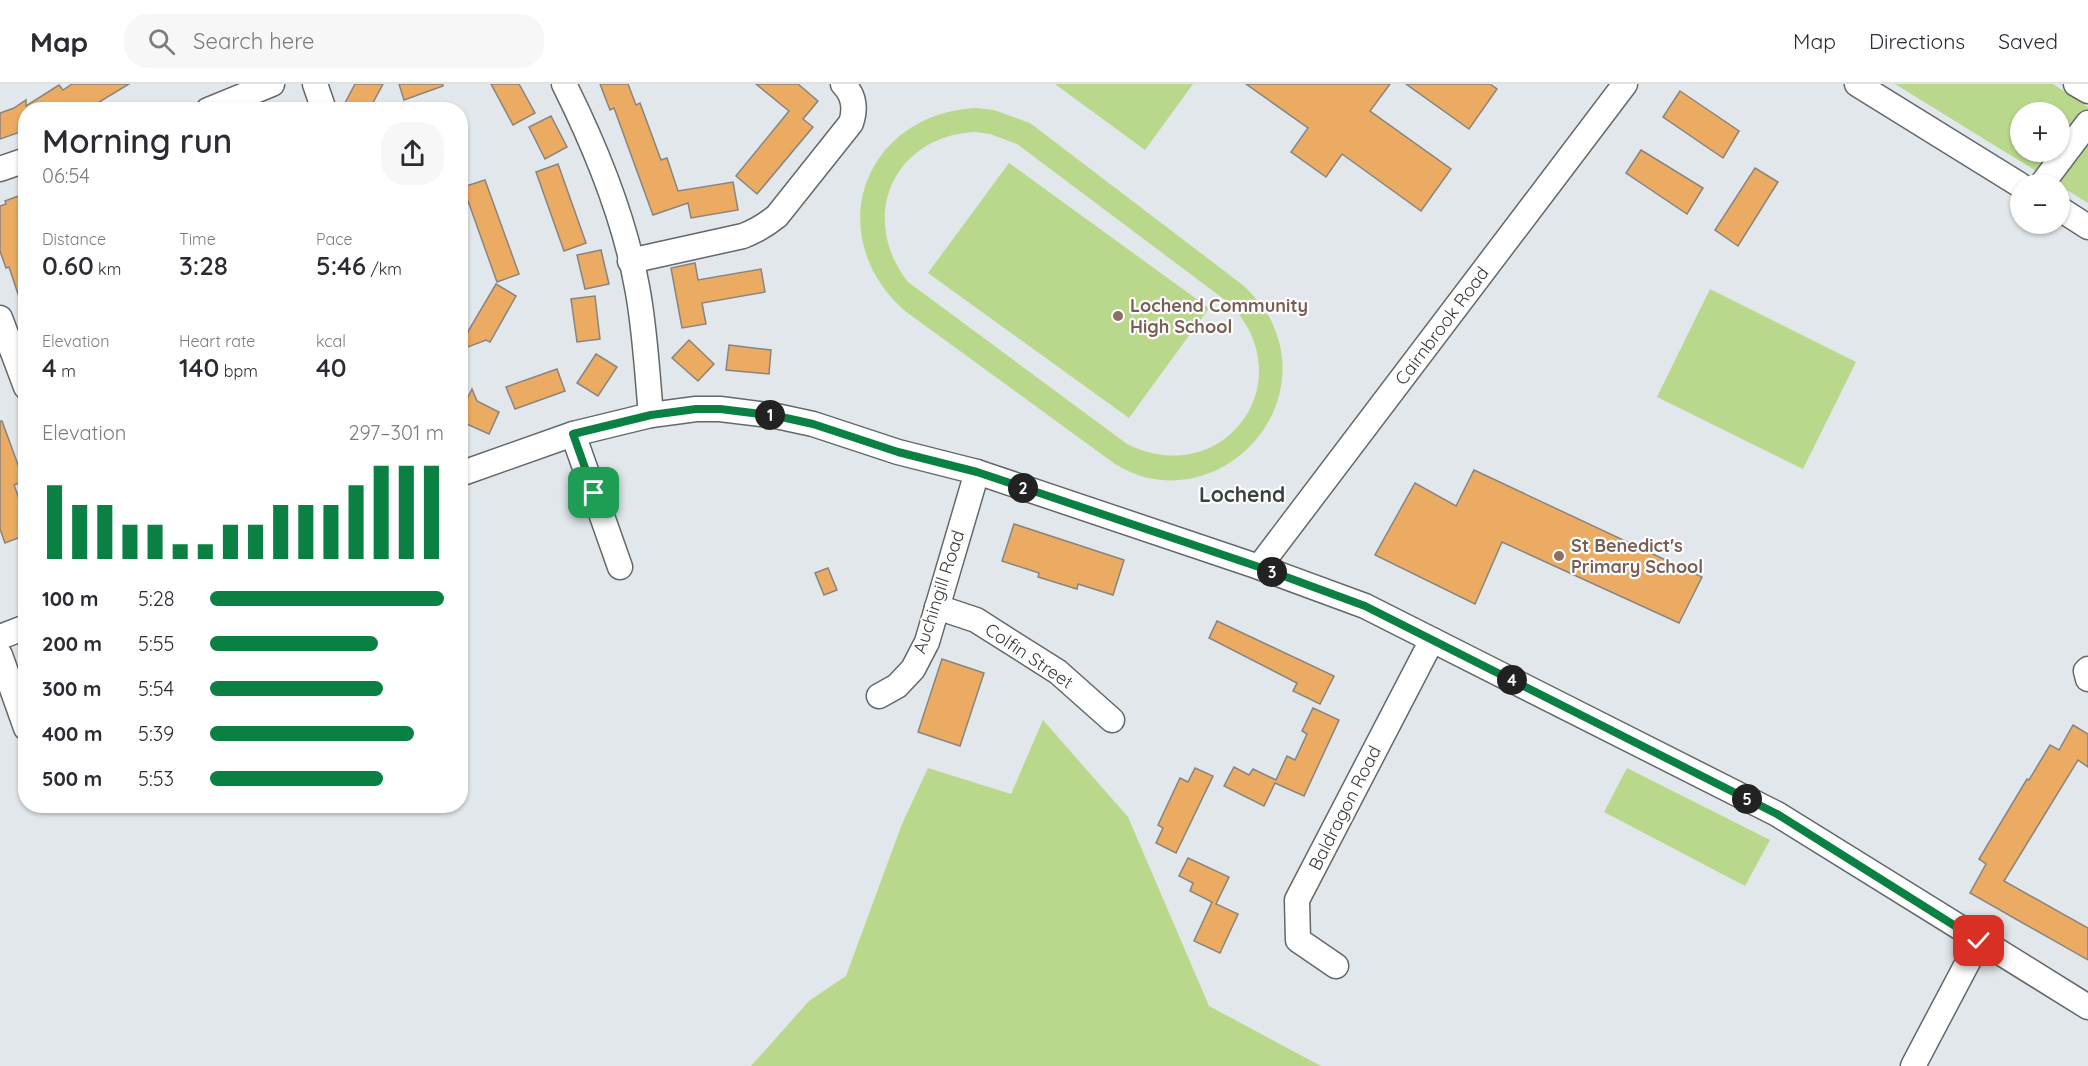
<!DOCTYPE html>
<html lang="en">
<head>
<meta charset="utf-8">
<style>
  :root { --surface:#fff; --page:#f7f7f7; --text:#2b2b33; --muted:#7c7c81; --line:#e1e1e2; --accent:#0b8043 }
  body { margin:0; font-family:Quicksand,sans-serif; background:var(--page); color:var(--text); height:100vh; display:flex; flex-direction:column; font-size:22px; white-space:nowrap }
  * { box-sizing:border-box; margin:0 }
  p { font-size:20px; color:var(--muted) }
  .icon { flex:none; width:33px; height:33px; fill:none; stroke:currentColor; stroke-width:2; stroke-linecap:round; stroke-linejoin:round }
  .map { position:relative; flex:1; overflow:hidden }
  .panel { position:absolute; left:18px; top:18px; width:450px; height:711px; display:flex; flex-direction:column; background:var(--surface); border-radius:24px; box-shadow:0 2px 4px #0004 }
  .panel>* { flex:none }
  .fabs { position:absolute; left:2010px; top:18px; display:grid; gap:12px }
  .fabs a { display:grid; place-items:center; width:60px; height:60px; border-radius:50%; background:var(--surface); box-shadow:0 2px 4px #0004; font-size:30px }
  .pin { position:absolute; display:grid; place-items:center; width:51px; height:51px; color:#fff; margin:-26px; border-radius:12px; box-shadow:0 3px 9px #0006 }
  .km { position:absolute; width:30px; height:30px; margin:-15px; border-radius:50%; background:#222; color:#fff; font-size:16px; line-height:30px; text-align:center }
  .round { display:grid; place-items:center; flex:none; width:63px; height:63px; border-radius:24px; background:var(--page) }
  .summary { display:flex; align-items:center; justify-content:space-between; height:102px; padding:0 24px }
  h1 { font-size:33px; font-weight:600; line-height:45px }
  .metrics { display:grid; grid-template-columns:repeat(3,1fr); gap:9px; height:102px; padding:6px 24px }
  .metrics div { display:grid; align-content:center }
  .metrics b { font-size:26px; font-weight:600 }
  .metrics small { font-size:16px; font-weight:400 }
  .metrics p { font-size:16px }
  .chart { height:168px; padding:12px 24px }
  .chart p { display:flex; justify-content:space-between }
  .chart svg { width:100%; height:108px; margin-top:6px; stroke:var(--accent); stroke-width:6 }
  ul { padding:0 24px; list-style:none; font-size:20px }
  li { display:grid; grid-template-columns:96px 72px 1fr; align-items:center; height:45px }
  li i { height:15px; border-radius:8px; background:var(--accent) }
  header { display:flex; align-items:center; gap:36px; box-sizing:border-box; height:84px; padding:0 30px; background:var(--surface); border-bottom:2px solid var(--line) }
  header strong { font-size:28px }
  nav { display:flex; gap:33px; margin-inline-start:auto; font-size:21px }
  .search { width:420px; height:54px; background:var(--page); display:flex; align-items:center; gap:15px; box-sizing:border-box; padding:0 21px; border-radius:24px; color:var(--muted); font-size:22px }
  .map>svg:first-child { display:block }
  .green { fill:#b9d88c; fill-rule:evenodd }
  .building { fill:#ecab62; stroke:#88847f; stroke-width:1.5 }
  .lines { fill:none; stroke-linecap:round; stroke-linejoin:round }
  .minor-casing { stroke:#63686c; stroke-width:27 }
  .minor { stroke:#fff; stroke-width:24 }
  .route-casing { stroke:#fff; stroke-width:12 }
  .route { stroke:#0b8043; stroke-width:8 }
  .education-dot { fill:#8d6e63; stroke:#fff; stroke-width:2 }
  .labels { text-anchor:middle; stroke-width:4.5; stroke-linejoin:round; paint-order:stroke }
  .education-label { font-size:18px; font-weight:bold; fill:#785e54; stroke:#fff; text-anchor:start }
  .street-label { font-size:18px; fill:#37393b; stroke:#fff }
  .quarter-label { font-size:21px; font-weight:bold; fill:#3b4043; stroke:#fff }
</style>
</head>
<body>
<header>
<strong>Map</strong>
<div class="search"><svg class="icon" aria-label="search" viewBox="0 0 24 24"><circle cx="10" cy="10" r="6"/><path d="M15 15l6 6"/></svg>Search here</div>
<nav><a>Map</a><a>Directions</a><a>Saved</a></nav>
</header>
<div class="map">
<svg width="2088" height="982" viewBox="0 0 2088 982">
  <rect width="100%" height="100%" fill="#e1e7eb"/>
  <g class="green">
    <polygon points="1055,0 1193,0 1145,66"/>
    <path d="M 1895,0 L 2053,0 L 2088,23 L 2088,119 ZM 2020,28 L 2060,28 L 2060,68 L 2020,68 Z"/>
    <path d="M 976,24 L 994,26 L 1030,39 L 1244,202 C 1257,215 1269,228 1275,246 C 1307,326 1232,412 1148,394 C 1136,391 1125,386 1115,380 L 905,227 C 820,152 863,30 976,24 ZM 975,48 L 990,50 L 1017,60 L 1229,219 C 1305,296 1224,408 1127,360 L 908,198 C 858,134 893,52 975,48 Z"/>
    <polygon points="1009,79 1209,224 1129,334 928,189"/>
    <polygon points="1710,205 1856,278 1803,385 1657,313"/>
    <polygon points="1043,636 1128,733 1209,922 1321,982 751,982 809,917 846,892 902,740 928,684 1011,710"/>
    <polygon points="1627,684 1770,756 1745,802 1604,728"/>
  </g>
  <g class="building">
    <polygon points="72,0 129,0 86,26 26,26 26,46 0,55 0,29 14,24 26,16 26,22 59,1 63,6"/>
    <polygon points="355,0 383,0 369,26 357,26 345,19"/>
    <polygon points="399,0 443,0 443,2 404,16"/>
    <polygon points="491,0 519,0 535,29 513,41"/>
    <polygon points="600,0 628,0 636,21 640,19 661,76 667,74 678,107 733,98 738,126 691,134 688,119 653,131 614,24 610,26"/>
    <polygon points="756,0 798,0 818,17 803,35 813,43 757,110 736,92 789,27"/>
    <polygon points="1246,0 1390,0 1370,27 1451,85 1421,127 1342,70 1326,93 1291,68 1308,44"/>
    <polygon points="1406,0 1490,0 1497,5 1469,45"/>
    <polygon points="1680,7 1739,47 1723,74 1663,33"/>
    <polygon points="551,32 567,63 545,75 529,43"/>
    <polygon points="1641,66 1703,104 1687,130 1626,89"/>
    <polygon points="558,80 586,159 564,167 536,88"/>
    <polygon points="1755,84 1778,98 1738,162 1715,146"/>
    <polygon points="485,96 519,190 497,198 463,103"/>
    <polygon points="26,109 26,225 23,225 9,183 6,184 0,167 0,122 6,120 5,117"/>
    <polygon points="601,166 609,200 585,205 577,171"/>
    <polygon points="695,179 698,196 761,185 765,208 702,219 706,240 682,244 671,184"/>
    <polygon points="496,200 516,212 490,258 486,256 460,266 460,261"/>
    <polygon points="595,212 600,255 577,258 571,215"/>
    <polygon points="689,256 714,280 698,297 672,274"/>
    <polygon points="729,261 771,266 769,290 726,286"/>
    <polygon points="596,270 617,283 598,312 577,299"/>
    <polygon points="557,285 565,307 515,325 506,303"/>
    <polygon points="472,305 477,317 499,328 489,350 460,337 460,329"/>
    <polygon points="0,337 2,337 24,397 14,401 26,433 26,451 5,459 0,445"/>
    <polygon points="1474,386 1702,493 1679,539 1502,458 1475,520 1375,471 1415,399 1456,422"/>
    <polygon points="1014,440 1124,476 1113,511 1078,500 1077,505 1038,493 1039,489 1002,477"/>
    <polygon points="828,484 837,506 824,511 815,489"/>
    <polygon points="1217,537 1334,592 1320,620 1293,607 1297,599 1209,554"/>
    <polygon points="942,575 984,589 960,662 918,648"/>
    <polygon points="1313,624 1339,636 1304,712 1275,699 1264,722 1224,702 1234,683 1249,691 1253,685 1276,696 1287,672 1295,676 1307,650 1302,647"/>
    <polygon points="2073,641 2088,650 2088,683 2078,676 2004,797 2088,844 2088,876 1970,809 1986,780 1979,775 2027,695 2029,696 2050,661 2059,666"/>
    <polygon points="1195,684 1213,692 1176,769 1156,759 1163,744 1158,741 1180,694 1188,698"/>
    <polygon points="1188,774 1229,793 1216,820 1238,830 1220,869 1194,857 1212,818 1190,807 1193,799 1179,792"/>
  </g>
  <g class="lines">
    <g class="minor-casing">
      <g id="minor">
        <polyline points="315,0 324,26"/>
        <path d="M 564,0 C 596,64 624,132 637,203 C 645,244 647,288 651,331"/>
        <polyline points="1857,0 2020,101"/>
        <polyline points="2076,0 2088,7"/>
        <polyline points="208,26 272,0"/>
        <polyline points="0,85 26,76"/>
        <polyline points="2042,100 2088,39"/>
        <polyline points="2060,125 2088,143"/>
        <path d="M 630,177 L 743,152 C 756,147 766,141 777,132 L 851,39 C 856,24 854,11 843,0"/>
        <polyline points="0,234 26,303"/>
        <polyline points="573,350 620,483"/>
        <polyline points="460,390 573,350 651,331 696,325 720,325 776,332 813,340 898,368 977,388 1259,483 1365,522 1777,730 2088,923"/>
        <polyline points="1259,483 1625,0"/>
        <polyline points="937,523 976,536 1058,588 1112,636"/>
        <polyline points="0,553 26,543"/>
        <polyline points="0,571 26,644"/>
        <polyline points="2088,585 2086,587 2088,595"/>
        <polyline points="879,612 897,602 913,585 927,558 977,388"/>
        <polyline points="1336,882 1298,856 1297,816 1432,556"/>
        <polyline points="1913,982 1979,857"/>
      </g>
    </g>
    <use href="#minor" class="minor"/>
  </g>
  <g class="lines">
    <g class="route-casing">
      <polyline id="route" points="594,409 573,350 651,331 696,325 720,325 777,332 813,340 898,368 977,388 1259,483 1365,522 1777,730 1979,857"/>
    </g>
    <use href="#route" class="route"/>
  </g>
  <g class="education-dot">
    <circle cx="1118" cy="232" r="6"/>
    <circle cx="1559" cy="472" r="6"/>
  </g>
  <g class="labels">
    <g class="education-label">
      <text x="1130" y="228">Lochend Community<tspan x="1130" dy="21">High School</tspan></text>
      <text x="1571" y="468">St Benedict's<tspan x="1571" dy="21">Primary School</tspan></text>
    </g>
    <g class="street-label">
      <text transform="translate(1442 242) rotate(-53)" y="6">Cairnbrook Road</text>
      <text transform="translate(939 508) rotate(-72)" y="6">Auchingill Road</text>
      <text transform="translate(1029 572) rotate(34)" y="6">Colfin Street</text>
      <text transform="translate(1345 724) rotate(-63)" y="6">Baldragon Road</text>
    </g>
    <g class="quarter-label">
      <text x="1242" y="418">Lochend</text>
    </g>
  </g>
</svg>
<div class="fabs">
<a>+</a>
<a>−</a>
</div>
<div class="pin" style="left:594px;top:409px;background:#1e9e55"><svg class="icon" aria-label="arrive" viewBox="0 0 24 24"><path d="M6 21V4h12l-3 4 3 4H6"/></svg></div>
<div class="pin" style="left:1979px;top:857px;background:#d93025"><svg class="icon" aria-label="check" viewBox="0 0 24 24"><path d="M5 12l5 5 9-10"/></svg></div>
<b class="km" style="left:770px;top:331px">1</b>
<b class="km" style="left:1023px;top:404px">2</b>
<b class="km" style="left:1272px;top:488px">3</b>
<b class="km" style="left:1512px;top:596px">4</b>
<b class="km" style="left:1747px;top:715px">5</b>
<section class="panel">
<div class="summary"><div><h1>Morning run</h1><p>06:54</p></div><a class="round"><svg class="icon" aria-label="share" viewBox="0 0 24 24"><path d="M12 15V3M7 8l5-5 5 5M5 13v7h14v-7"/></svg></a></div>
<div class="metrics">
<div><p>Distance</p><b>0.60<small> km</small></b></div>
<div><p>Time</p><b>3:28</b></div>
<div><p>Pace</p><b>5:46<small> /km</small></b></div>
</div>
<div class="metrics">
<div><p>Elevation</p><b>4<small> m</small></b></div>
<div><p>Heart rate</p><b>140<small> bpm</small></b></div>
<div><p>kcal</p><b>40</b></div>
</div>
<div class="chart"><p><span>Elevation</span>297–301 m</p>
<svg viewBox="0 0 160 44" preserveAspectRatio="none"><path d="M5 44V14M15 44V22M25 44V22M35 44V30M45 44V30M55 44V38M65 44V38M75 44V30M85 44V30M95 44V22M105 44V22M115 44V22M125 44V14M135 44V6M145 44V6M155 44V6"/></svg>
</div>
<ul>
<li><b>100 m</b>5:28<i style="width:100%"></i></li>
<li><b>200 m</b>5:55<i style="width:72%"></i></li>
<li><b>300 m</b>5:54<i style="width:74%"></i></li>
<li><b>400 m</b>5:39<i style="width:87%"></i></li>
<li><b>500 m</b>5:53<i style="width:74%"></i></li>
</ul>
</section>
</div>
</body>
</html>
